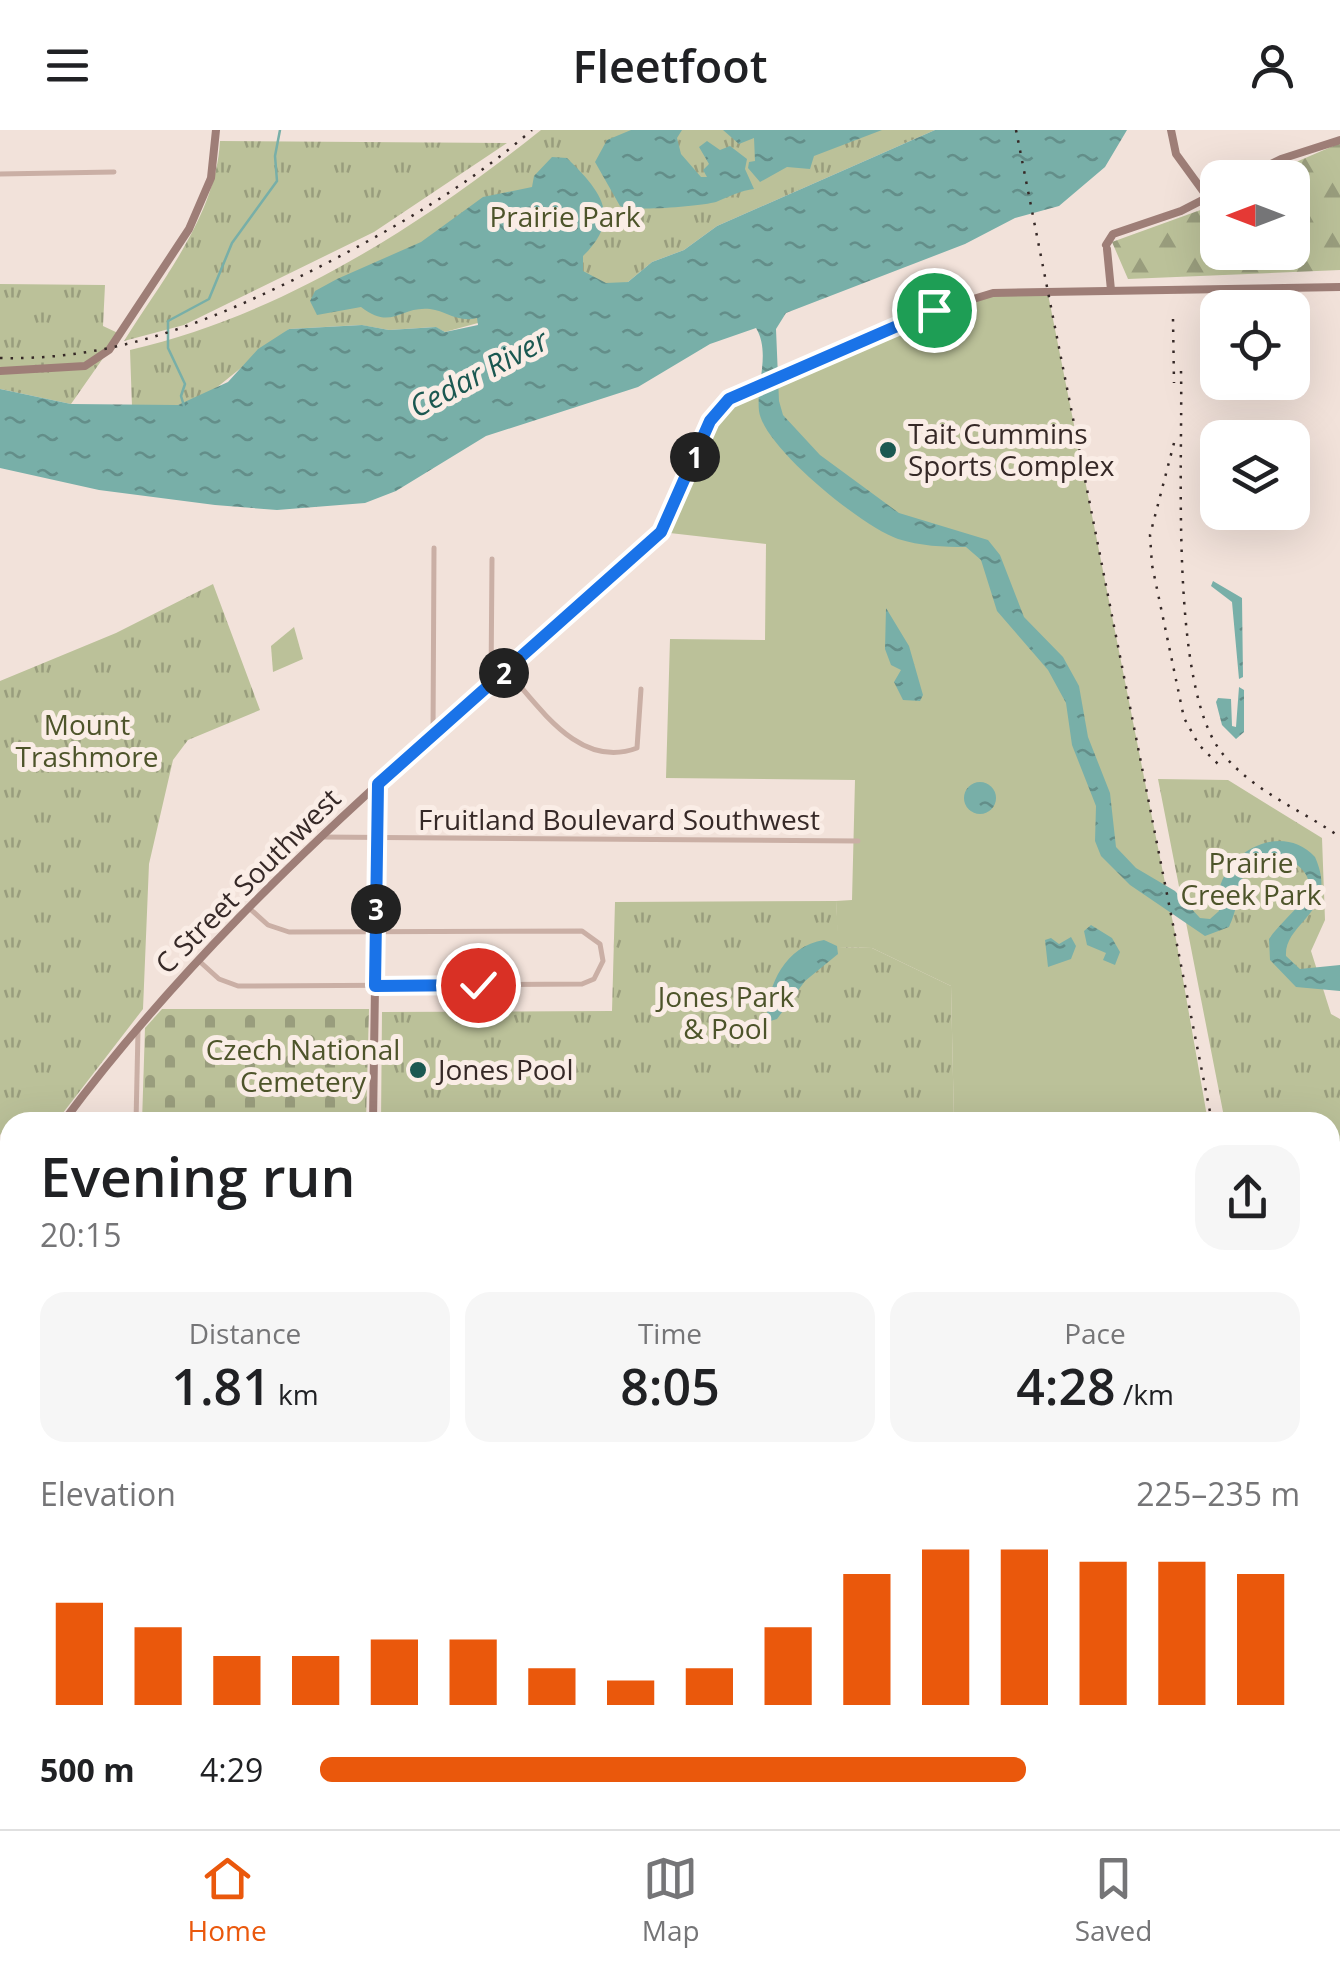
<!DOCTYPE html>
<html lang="en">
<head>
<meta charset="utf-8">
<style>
  :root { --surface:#fff; --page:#f6f6f6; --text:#202124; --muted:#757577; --line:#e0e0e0; --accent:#ea580c }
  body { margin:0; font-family:"Open Sans",sans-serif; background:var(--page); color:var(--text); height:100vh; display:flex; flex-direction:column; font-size:38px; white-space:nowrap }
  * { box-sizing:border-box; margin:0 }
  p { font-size:32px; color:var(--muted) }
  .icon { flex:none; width:55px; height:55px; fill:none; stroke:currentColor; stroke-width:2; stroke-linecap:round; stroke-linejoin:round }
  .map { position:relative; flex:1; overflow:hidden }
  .sheet { position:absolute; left:0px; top:982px; width:1340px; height:718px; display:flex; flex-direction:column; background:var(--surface); border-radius:30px 30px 0 0; box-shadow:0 10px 40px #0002 }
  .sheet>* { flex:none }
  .needle { width:65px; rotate:270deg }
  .buttons { position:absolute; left:1200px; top:30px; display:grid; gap:20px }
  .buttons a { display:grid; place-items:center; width:110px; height:110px; border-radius:20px; background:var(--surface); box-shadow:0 10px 40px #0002; font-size:50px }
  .pin { position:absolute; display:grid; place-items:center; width:85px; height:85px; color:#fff; margin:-42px; border:5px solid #fff; border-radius:50%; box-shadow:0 2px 10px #0007 }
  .km { position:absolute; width:50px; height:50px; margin:-25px; border-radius:50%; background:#222; color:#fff; font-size:28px; line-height:50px; text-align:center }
  .round { display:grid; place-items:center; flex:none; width:105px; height:105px; border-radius:30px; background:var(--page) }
  .overview { display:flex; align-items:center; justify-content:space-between; height:170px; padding:0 40px }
  h1 { font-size:55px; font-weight:600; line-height:75px }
  .figures { display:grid; grid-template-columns:repeat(3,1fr); gap:15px; height:170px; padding:10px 40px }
  .figures div { display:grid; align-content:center; border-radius:25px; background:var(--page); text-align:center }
  .figures b { font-size:50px; font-weight:600 }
  .figures small { font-size:28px; font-weight:400 }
  .figures p { font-size:28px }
  .chart { height:280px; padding:20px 40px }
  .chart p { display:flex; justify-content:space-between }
  .chart svg { width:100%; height:180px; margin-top:10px; stroke:var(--accent); stroke-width:6 }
  ul { padding:0 40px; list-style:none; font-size:32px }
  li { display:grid; grid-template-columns:160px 120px 1fr; align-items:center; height:75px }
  li i { height:25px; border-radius:12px; background:var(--accent) }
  header { display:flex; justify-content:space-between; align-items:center; height:130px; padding:0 40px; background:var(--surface); font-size:45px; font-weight:600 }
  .tabs { display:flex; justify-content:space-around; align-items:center; height:140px; border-top:2px solid var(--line); background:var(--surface); font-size:28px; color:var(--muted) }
  .tabs a { display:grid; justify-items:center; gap:5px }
  .tabs .selected { color:var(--accent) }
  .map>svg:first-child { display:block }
  .green { fill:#bbc199 }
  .forest { fill:url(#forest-firs) }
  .cemetery { fill:url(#cemetery-stones) }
  .park { fill:url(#park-tufts) }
  .water { fill:url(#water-ripples) }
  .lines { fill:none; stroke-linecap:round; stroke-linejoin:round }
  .stream { stroke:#78afa8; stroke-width:2.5 }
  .street { stroke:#caafa5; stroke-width:5 }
  .secondary { stroke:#9e7e77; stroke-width:8 }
  .rail { stroke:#362927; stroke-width:2.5; stroke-dasharray:2.5 8; stroke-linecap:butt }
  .route-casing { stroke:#fff; stroke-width:20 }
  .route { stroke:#1a73e8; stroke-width:12 }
  .poi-dot { fill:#1b5851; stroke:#faede6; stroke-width:4 }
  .labels { text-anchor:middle; stroke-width:10; stroke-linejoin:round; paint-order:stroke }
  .park-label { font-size:28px; fill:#4d542a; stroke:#faede6 }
  .poi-label { font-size:28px; fill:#362927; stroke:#faede6; text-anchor:start }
  .street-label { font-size:28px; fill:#362927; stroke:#faede6 }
  .water-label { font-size:30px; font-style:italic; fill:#1b5851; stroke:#faede6 }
</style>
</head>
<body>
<header><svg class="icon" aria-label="menu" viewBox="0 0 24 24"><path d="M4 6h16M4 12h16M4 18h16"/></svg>Fleetfoot<svg class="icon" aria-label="person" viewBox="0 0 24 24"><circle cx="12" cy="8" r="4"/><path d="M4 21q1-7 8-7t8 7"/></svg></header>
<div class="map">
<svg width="1340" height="1699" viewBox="0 0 1340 1699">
  <defs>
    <pattern id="forest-firs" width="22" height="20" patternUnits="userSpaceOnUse" patternTransform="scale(2.5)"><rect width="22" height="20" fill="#bbc199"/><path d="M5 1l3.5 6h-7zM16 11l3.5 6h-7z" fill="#999d7d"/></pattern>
    <pattern id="cemetery-stones" width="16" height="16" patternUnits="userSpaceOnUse" patternTransform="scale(2.5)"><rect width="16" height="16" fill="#bbc199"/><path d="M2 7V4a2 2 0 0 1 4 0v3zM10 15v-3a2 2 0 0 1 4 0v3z" fill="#999d7d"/></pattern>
    <pattern id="park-tufts" width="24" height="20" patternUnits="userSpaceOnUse" patternTransform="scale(2.5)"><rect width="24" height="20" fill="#bbc199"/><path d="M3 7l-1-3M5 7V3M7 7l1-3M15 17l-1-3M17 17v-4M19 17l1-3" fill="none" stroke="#999d7d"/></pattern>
    <pattern id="water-ripples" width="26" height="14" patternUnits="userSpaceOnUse" patternTransform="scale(2.5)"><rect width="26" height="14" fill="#78afa8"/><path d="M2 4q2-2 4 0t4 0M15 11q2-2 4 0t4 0" fill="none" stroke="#638e89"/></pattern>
  </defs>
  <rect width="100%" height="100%" fill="#f2e2da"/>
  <g class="green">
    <polygon points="1047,159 1174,798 1208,992 954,992 951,856 872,818 838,817 836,771 852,770 855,650 666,648 670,509 765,510 766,414 661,402 710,291 729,269 895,195 993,163"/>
    <polygon points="294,497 303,529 273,542 271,516"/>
  </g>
  <polygon class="forest" points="1340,13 1340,140 1128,149 1112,112 1217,74 1218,122 1292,122 1292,48 1261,47"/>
  <polygon class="cemetery" points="162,879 369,879 366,992 142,992 145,898"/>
  <g class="park">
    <path d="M 541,0 L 935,0 L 717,96 L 684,120 L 652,132 L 628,152 L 445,202 L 435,197 L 389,200 L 361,195 L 289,199 L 205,267 L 178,275 L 132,277 L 130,220 C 282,185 420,96 541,0 Z"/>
    <path d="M 220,11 L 507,13 L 374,102 L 184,195 L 124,211 C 162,150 216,85 220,11 Z"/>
    <polygon points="0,154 105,155 103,196 120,204 71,274 0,259"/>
    <polygon points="213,454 260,580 188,610 173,630 149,734 143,879 56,992 10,992 10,1005 3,1001 0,1005 0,551 116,503"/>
    <polygon points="1158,649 1228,650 1322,708 1325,790 1311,821 1331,884 1340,889 1340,1085 1330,1084 1330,992 1225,992"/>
    <polygon points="836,771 839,817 872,818 951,856 954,992 381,992 382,882 612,881 615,772"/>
  </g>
  <g class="water">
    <path d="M 631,0 L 682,0 L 677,8 L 681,24 L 701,47 L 707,47 L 703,40 L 709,34 L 699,17 L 707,11 L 720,20 L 730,16 L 747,29 L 745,39 L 754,59 C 742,60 728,67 716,72 C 701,76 634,82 620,76 L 595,32 L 607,10 Z"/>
    <polygon points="723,0 882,0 814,26 810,39 787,37 760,52 748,38 749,32 755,31 754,8 739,14"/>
    <path d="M 935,0 L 1127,0 L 1105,37 L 1059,76 L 1015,88 L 965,114 L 786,183 L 776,199 L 779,271 L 783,285 L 820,325 L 899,383 L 988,410 L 1000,425 L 1024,487 L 1063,527 L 1079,556 L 1088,607 L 1110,663 L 1116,717 L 1136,738 L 1175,761 L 1200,788 L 1210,789 L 1219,781 C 1209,731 1277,686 1315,727 C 1340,783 1284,791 1286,826 L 1300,839 L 1340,835 L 1340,861 L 1296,857 L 1270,830 L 1269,809 C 1291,777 1340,755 1280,724 C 1227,737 1247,760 1229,797 L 1205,806 L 1130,755 L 1101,726 L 1095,711 L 1096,676 L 1072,615 L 1066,573 L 1048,540 L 997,481 L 981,430 L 966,417 C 943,417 920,416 898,409 C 863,397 764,318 759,281 C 756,254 771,223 756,198 L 710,214 L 638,257 L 486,306 L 396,361 L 365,373 L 277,380 L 215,375 L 99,360 L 0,338 L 0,259 L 71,274 L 178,275 L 228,252 L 258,219 L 289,199 L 362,195 L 389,200 L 436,197 L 445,202 L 478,195 L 477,188 C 457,193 447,181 430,179 C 400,176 392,201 361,177 L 317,185 L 310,171 L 315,161 L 337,149 L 421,112 L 483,67 L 532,57 L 534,46 L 552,27 L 567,28 C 602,62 622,88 583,126 L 583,141 L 606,153 L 628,152 L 652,132 L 684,120 L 717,96 Z"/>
    <polygon points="1213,451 1242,468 1243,547 1239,549 1232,472 1211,456"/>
    <polygon points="886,478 909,516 923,565 920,571 903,570 894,552 901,540 891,535 885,519"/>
    <polygon points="1239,557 1244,560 1244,602 1236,609 1222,595 1216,572 1218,568 1231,569 1232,596 1236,597"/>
    <circle cx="980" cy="668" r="16"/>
    <polygon points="1091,795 1112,808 1120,822 1115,835 1103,830 1106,823 1087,815 1084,801"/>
    <polygon points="1071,807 1076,816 1071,829 1048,837 1045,810 1051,808 1059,814"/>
    <path d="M 824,810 L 837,816 L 838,824 L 805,851 L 777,889 L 767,892 C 766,858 784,816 824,810 Z"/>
  </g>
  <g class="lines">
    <polyline class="stream" points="184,276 181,266 185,254 168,218 168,191 209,169 232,113 277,51 275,26 280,0"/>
    <g class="street">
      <polyline points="0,44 114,42"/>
      <path d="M 506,540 C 540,577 579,640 637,618 L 641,559"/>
      <polyline points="491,554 492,429"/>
      <polyline points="433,605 434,418"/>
      <polyline points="321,707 858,711"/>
      <polyline points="198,830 219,849 238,856 582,854 594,849 603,831 600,814 582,801 289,802 268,795 249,778"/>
      <polyline points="136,992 138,901"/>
      <polyline points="0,1193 10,1179"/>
      <polyline points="0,1296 10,1296"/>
      <polyline points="0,1358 10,1358"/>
      <polyline points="0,1422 10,1421"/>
      <polyline points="0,1435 10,1455"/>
      <polyline points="0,1486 10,1481"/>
      <polyline points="0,1660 10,1660"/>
      <polyline points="911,1690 923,1695 945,1690"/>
      <polyline points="54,1699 54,1690"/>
      <polyline points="126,1699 126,1690"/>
      <polyline points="189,1699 189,1690"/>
      <polyline points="253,1699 253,1690"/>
      <polyline points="320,1699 320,1690"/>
      <polyline points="440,1699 441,1690"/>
      <polyline points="509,1699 509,1690"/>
      <polyline points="660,1699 660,1690"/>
      <polyline points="775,1699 775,1690"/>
    </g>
    <g class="secondary">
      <polyline points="1171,0 1176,24 1208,68"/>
      <polyline points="1243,48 1281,29 1340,10"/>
      <polyline points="1106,115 1113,104 1181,81 1218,62"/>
      <polyline points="1107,119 1111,160"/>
      <polyline points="0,241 85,236 109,220 189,99 211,48 216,0"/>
      <path d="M 63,992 C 170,848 299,723 434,604 C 506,540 581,480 650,413 C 691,374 689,309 729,269 L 921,185 L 993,163 L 1340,157"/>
      <polyline points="373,992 378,654"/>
      <polyline points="0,1080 10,1066"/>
      <polyline points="1330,1094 1340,1094"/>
      <polyline points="0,1119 10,1119"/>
      <polyline points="1330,1565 1340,1565"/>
      <polyline points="0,1582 9,1592"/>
      <polyline points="362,1699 362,1690"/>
      <polyline points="1074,1699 1074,1690"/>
    </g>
    <g class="rail">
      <polyline points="1016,0 1212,992"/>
      <polyline points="1173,189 1174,253"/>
      <path d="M 0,228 C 121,231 221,187 327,133 C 400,95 470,54 532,0"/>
      <path d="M 1181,241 C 1183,330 1169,557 1222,623 C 1254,662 1300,679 1340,707"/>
      <polyline points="1174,313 1150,405 1152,435 1184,588 1199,615 1218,634"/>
      <polyline points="1330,1572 1340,1622"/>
      <polyline points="1330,1627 1340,1677"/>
    </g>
  </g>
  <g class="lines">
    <g class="route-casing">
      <polyline id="route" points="478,855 375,856 378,654 661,402 710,291 729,269 934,180"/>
    </g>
    <use href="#route" class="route"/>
  </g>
  <g class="poi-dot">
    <circle cx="888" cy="320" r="10"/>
    <circle cx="418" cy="940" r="10"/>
  </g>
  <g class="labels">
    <g class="park-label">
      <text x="565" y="97">Prairie Park</text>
      <text x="87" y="605">Mount<tspan x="87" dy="32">Trashmore</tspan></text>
      <text x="1251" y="743">Prairie<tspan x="1251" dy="32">Creek Park</tspan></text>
      <text x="726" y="877">Jones Park<tspan x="726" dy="32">&amp; Pool</tspan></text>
      <text x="303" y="930">Czech National<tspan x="303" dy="32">Cemetery</tspan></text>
    </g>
    <g class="poi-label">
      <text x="908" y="314">Tait Cummins<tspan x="908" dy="32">Sports Complex</tspan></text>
      <text x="438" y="950">Jones Pool</text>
    </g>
    <g class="street-label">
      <text x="619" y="700">Fruitland Boulevard Southwest</text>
      <text transform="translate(248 751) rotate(-45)" y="10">C Street Southwest</text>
    </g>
    <g class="water-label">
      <text transform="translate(479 244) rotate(-28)" y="10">Cedar River</text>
    </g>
  </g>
</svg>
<div class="buttons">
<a><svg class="needle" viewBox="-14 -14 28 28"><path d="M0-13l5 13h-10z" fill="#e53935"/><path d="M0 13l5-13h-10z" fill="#757577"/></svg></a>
<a><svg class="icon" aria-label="locate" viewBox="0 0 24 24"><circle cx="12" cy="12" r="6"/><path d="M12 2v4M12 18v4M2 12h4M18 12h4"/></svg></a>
<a><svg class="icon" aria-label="layers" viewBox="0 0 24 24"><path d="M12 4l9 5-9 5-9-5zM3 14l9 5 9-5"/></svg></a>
</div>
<div class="pin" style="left:934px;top:180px;background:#1e9e55"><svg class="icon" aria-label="arrive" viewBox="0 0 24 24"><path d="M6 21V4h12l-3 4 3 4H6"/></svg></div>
<div class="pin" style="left:478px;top:855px;background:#d93025"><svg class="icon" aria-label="check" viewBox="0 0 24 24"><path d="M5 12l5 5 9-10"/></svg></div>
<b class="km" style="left:695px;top:327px">1</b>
<b class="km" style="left:504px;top:543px">2</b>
<b class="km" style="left:376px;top:779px">3</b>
<section class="sheet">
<div class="overview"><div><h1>Evening run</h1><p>20:15</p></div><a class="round"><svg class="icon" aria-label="share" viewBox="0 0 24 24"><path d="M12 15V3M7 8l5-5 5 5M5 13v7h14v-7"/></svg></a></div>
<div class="figures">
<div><p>Distance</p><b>1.81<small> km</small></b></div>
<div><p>Time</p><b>8:05</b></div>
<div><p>Pace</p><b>4:28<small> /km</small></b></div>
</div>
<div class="chart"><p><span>Elevation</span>225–235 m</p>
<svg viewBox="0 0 160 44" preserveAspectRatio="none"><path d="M5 44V19M15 44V25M25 44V32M35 44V32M45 44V28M55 44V28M65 44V35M75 44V38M85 44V35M95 44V25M105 44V12M115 44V6M125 44V6M135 44V9M145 44V9M155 44V12"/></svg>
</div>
<ul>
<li><b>500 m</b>4:29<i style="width:72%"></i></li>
</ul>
</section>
</div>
<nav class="tabs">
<a class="selected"><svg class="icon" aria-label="home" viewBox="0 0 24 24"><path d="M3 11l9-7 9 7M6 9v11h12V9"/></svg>Home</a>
<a><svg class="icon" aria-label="map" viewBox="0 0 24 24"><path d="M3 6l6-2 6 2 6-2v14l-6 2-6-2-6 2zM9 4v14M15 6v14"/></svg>Map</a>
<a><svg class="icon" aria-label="saved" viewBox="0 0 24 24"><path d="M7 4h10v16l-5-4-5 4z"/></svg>Saved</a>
</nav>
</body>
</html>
